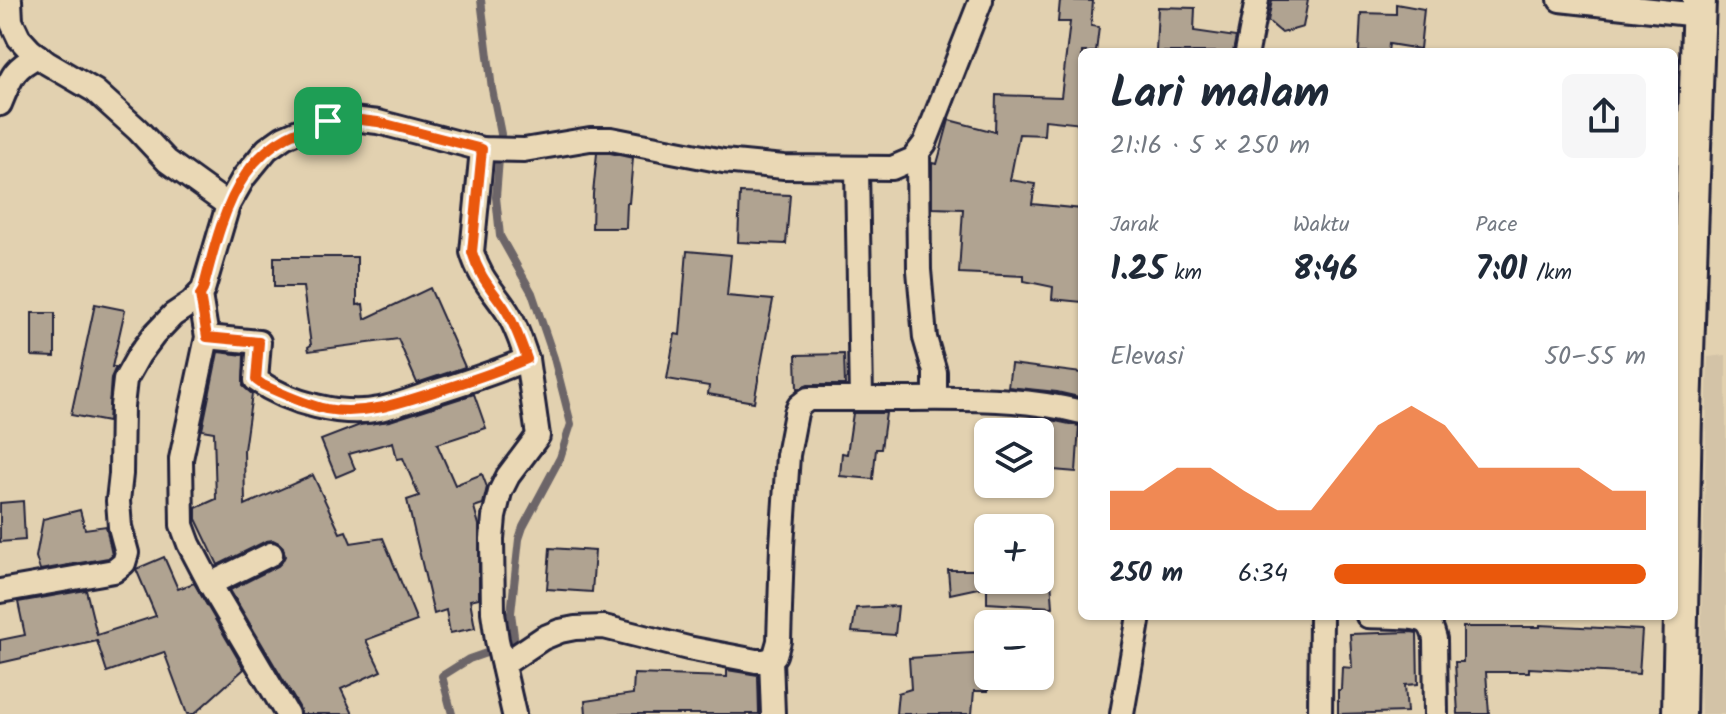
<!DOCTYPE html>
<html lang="id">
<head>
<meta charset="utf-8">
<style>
  :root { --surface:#fff; --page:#f6f6f7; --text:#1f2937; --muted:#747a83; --accent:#ea580c }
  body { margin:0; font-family:Kalam,sans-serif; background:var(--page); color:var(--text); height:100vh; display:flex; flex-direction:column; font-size:30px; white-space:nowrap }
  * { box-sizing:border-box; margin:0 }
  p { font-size:26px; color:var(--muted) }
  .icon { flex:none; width:44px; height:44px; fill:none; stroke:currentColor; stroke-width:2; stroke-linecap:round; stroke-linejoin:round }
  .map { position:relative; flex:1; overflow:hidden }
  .panel { position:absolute; left:1078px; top:48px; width:600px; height:572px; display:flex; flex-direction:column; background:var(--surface); border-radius:12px; box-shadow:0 2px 6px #0004 }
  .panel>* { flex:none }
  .tools { position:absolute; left:974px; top:418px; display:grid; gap:16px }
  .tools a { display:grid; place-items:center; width:80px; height:80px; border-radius:12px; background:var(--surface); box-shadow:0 2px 6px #0004; font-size:40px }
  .pin { position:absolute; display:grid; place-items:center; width:68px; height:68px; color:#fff; margin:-34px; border-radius:16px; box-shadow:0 4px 12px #0006 }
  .round { display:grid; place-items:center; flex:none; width:84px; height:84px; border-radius:12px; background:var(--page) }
  .head { display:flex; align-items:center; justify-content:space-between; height:136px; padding:0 32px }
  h1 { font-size:44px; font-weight:700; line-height:60px }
  .stats { display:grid; grid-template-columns:repeat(3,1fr); gap:12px; height:136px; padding:8px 32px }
  .stats div { display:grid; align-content:center }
  .stats b { font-size:34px; font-weight:700 }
  .stats small { font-size:22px; font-weight:400 }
  .stats p { font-size:22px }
  .chart { height:224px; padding:16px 32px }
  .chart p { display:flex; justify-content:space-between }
  .chart svg { width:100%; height:144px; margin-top:8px; fill:var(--accent); opacity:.7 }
  ul { padding:0 32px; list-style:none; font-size:26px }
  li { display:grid; grid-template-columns:128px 96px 1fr; align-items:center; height:60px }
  li i { height:20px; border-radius:10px; background:var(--accent) }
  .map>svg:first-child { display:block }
  .built { fill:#d3c3a7 }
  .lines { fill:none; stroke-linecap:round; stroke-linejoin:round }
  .stream { stroke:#6c6568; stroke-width:8 }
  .building { fill:#b0a391; stroke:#22223b; stroke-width:2 }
  .street-casing { stroke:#22223b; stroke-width:28 }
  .secondary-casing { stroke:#22223b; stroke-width:38 }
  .street { stroke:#ead8b5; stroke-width:22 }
  .secondary { stroke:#ead8b5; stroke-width:32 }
  .route-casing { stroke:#fff; stroke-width:16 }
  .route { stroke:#ea580c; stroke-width:10 }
</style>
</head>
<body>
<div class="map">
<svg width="1726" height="714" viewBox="0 0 1726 714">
  <rect width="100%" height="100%" fill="#e2d1b0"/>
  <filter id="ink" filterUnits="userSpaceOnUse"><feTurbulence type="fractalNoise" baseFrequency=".0125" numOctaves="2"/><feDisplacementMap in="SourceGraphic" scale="16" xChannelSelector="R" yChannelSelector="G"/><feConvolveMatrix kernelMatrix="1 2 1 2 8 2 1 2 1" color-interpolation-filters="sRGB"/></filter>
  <g filter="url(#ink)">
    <polygon class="built" points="1726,355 1726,714 1701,714 1700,681 1708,357"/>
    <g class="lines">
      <polyline class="stream" points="452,714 442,676 469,659 515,643 511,613 519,539 523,527 560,458 571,424 554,358 532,293 500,236 496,197 501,134 492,89 481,0"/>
    </g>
    <g class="building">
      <polygon points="1060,0 1093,1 1091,26 1099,27 1096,52 1082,52 1082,124 1045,120 1044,135 1019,134 1010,180 1035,184 1032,204 1082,209 1082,302 1052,299 1053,287 1024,281 1024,276 959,273 963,209 932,208 932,163 937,164 949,120 995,132 996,95 1061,97 1070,22 1058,22"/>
      <polygon points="1272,0 1308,0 1303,27 1282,33 1268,21"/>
      <polygon points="1396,4 1424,9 1420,49 1389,44 1388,52 1359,52 1361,13 1396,14"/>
      <polygon points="1158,7 1195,8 1194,31 1236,37 1233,52 1156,52"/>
      <polygon points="597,153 610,153 633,158 629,203 627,203 626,228 592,228 593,194"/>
      <polygon points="740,193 790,195 786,244 738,242"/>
      <polygon points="687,251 731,255 727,296 773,300 754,402 708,394 709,386 667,379 675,334 680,335"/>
      <polygon points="274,257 357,257 357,305 363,304 365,319 430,288 465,367 417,383 398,339 309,351 308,347 311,345 303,287 274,287"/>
      <polygon points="95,304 125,310 112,367 116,367 111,378 108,422 71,415"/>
      <polygon points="32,313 55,313 55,357 32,356"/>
      <polygon points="218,352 244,355 243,386 252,394 244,450 245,505 313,475 340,533 346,531 351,543 383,538 417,621 366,640 381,671 341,689 353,714 301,714 299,707 230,590 278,566 282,562 285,556 283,547 279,543 273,540 266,541 218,565 196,519 196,508 216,499 214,432 202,430"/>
      <polygon points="844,354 845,385 808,385 797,390 796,355"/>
      <polygon points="1011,364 1082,373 1079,397 1057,392 1008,387"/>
      <polygon points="474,394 486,428 437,444 455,485 482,474 487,487 483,504 474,507 479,525 479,598 470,600 475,628 450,633 446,610 434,614 407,500 419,496 403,458 397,459 393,442 349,454 355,469 336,477 321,440 360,425 390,421"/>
      <polygon points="853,413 886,413 881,449 876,449 873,479 840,476 842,453 847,454"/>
      <polygon points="1046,419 1079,426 1076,472 1042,469"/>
      <polygon points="23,501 25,540 0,542 0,503"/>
      <polygon points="80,510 85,529 106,526 112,555 108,558 40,570 36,557 43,519"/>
      <polygon points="550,548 595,551 592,592 547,589"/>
      <polygon points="164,557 178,589 194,583 244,669 194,714 187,714 164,652 107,672 97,641 0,663 0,640 25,635 18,602 86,590 97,635 156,616 136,569"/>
      <polygon points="948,570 988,570 988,580 1051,580 1053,607 987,603 987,586 950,594"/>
      <polygon points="898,606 895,635 852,632 856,608"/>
      <polygon points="1540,625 1642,630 1639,674 1529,668 1529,672 1486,672 1489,714 1458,714 1455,662 1463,662 1463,627 1540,627"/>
      <polygon points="1411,632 1417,633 1418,684 1405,685 1407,712 1338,714 1338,690 1341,690 1342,667 1352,668 1350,634"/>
      <polygon points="988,653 988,691 974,691 972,714 896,714 898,693 911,689 909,658"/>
      <polygon points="727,670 758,675 759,714 586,714 585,701 633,694 634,674 727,677"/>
    </g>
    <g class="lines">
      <g class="street-casing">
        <g id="street">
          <polyline points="10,0 11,21 19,38 30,50 47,63 95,91 138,130 167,161 228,205 244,177 267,149 284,137 305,128 328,121 352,119 378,122 482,149 524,150 590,139 611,139 723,161 784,167 892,168 913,159 925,143 981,0"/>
          <polyline points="1560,0 1698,15"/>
          <polyline points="1247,52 1257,0"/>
          <path d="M 0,104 C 11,78 12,69 38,56"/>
          <polyline points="918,153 919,270 925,338 935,372 935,398"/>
          <path d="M 857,169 L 861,399 C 934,400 1011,394 1082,412"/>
          <polyline points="200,295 207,337 181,459 182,525 189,544 210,584 287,714"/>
          <path d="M 207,337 L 259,342 L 256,380 C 289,403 342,417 380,409 C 398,405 416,398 434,392 C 466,382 497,372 527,359 C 521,342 515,322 504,307 C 490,287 479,276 472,252 L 482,149"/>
          <polyline points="210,584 271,554"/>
          <polyline points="0,591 114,571 124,563 127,553 120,527 118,501 121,474 122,406 125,380 139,355 154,335 173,315 191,303 203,290 228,205"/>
          <path d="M 1368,616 C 1381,617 1416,615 1426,622 C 1432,626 1433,632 1435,639 L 1436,714"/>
          <polyline points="771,659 773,714"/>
          <polyline points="503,665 543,638 560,631 575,628 604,627 688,648 756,661 764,661 771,659 775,655 779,641 782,546 788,455 796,413 799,406 808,399 861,399"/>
          <polyline points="514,714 497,640 493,612 492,539 494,517 500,492 508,476 538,436 527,359"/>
          <polyline points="1122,714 1139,616"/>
          <polyline points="1320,714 1321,616"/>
        </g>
      </g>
      <g class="secondary-casing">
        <polyline id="secondary" points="1679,714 1685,412 1699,0"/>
      </g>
      <use href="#street" class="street"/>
      <use href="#secondary" class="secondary"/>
    </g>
  </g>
  <g class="lines" filter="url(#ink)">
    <g class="route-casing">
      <path id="route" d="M 352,119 L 378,122 L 482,149 L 472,252 C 479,276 490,287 504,307 C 514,322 521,342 527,359 C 497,372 466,382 434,392 C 399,403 364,416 326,409 C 304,404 283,394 263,385 L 256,380 L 259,342 L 207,337 L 200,295 L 203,290 C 226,199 245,128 352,119 Z"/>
    </g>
    <use href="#route" class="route"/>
  </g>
</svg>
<div class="tools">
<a><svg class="icon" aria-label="layers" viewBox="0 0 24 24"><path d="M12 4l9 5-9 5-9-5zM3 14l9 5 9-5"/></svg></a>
<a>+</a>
<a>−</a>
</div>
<div class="pin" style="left:328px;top:121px;background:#1e9e55"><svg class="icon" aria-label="arrive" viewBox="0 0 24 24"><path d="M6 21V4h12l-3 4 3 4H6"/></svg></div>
<section class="panel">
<div class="head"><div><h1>Lari malam</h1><p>21:16 · 5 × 250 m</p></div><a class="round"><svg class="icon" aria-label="share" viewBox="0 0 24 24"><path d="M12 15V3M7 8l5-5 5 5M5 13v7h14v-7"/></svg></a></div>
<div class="stats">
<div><p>Jarak</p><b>1.25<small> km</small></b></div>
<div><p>Waktu</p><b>8:46</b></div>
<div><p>Pace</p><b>7:01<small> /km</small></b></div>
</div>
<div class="chart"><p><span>Elevasi</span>50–55 m</p>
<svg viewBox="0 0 160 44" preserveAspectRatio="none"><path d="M0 44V32L10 32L20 25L30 25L40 32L50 38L60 38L70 25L80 12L90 6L100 12L110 25L120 25L130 25L140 25L150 32L160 32V44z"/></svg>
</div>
<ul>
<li><b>250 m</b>6:34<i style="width:100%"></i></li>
</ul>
</section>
</div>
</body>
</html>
